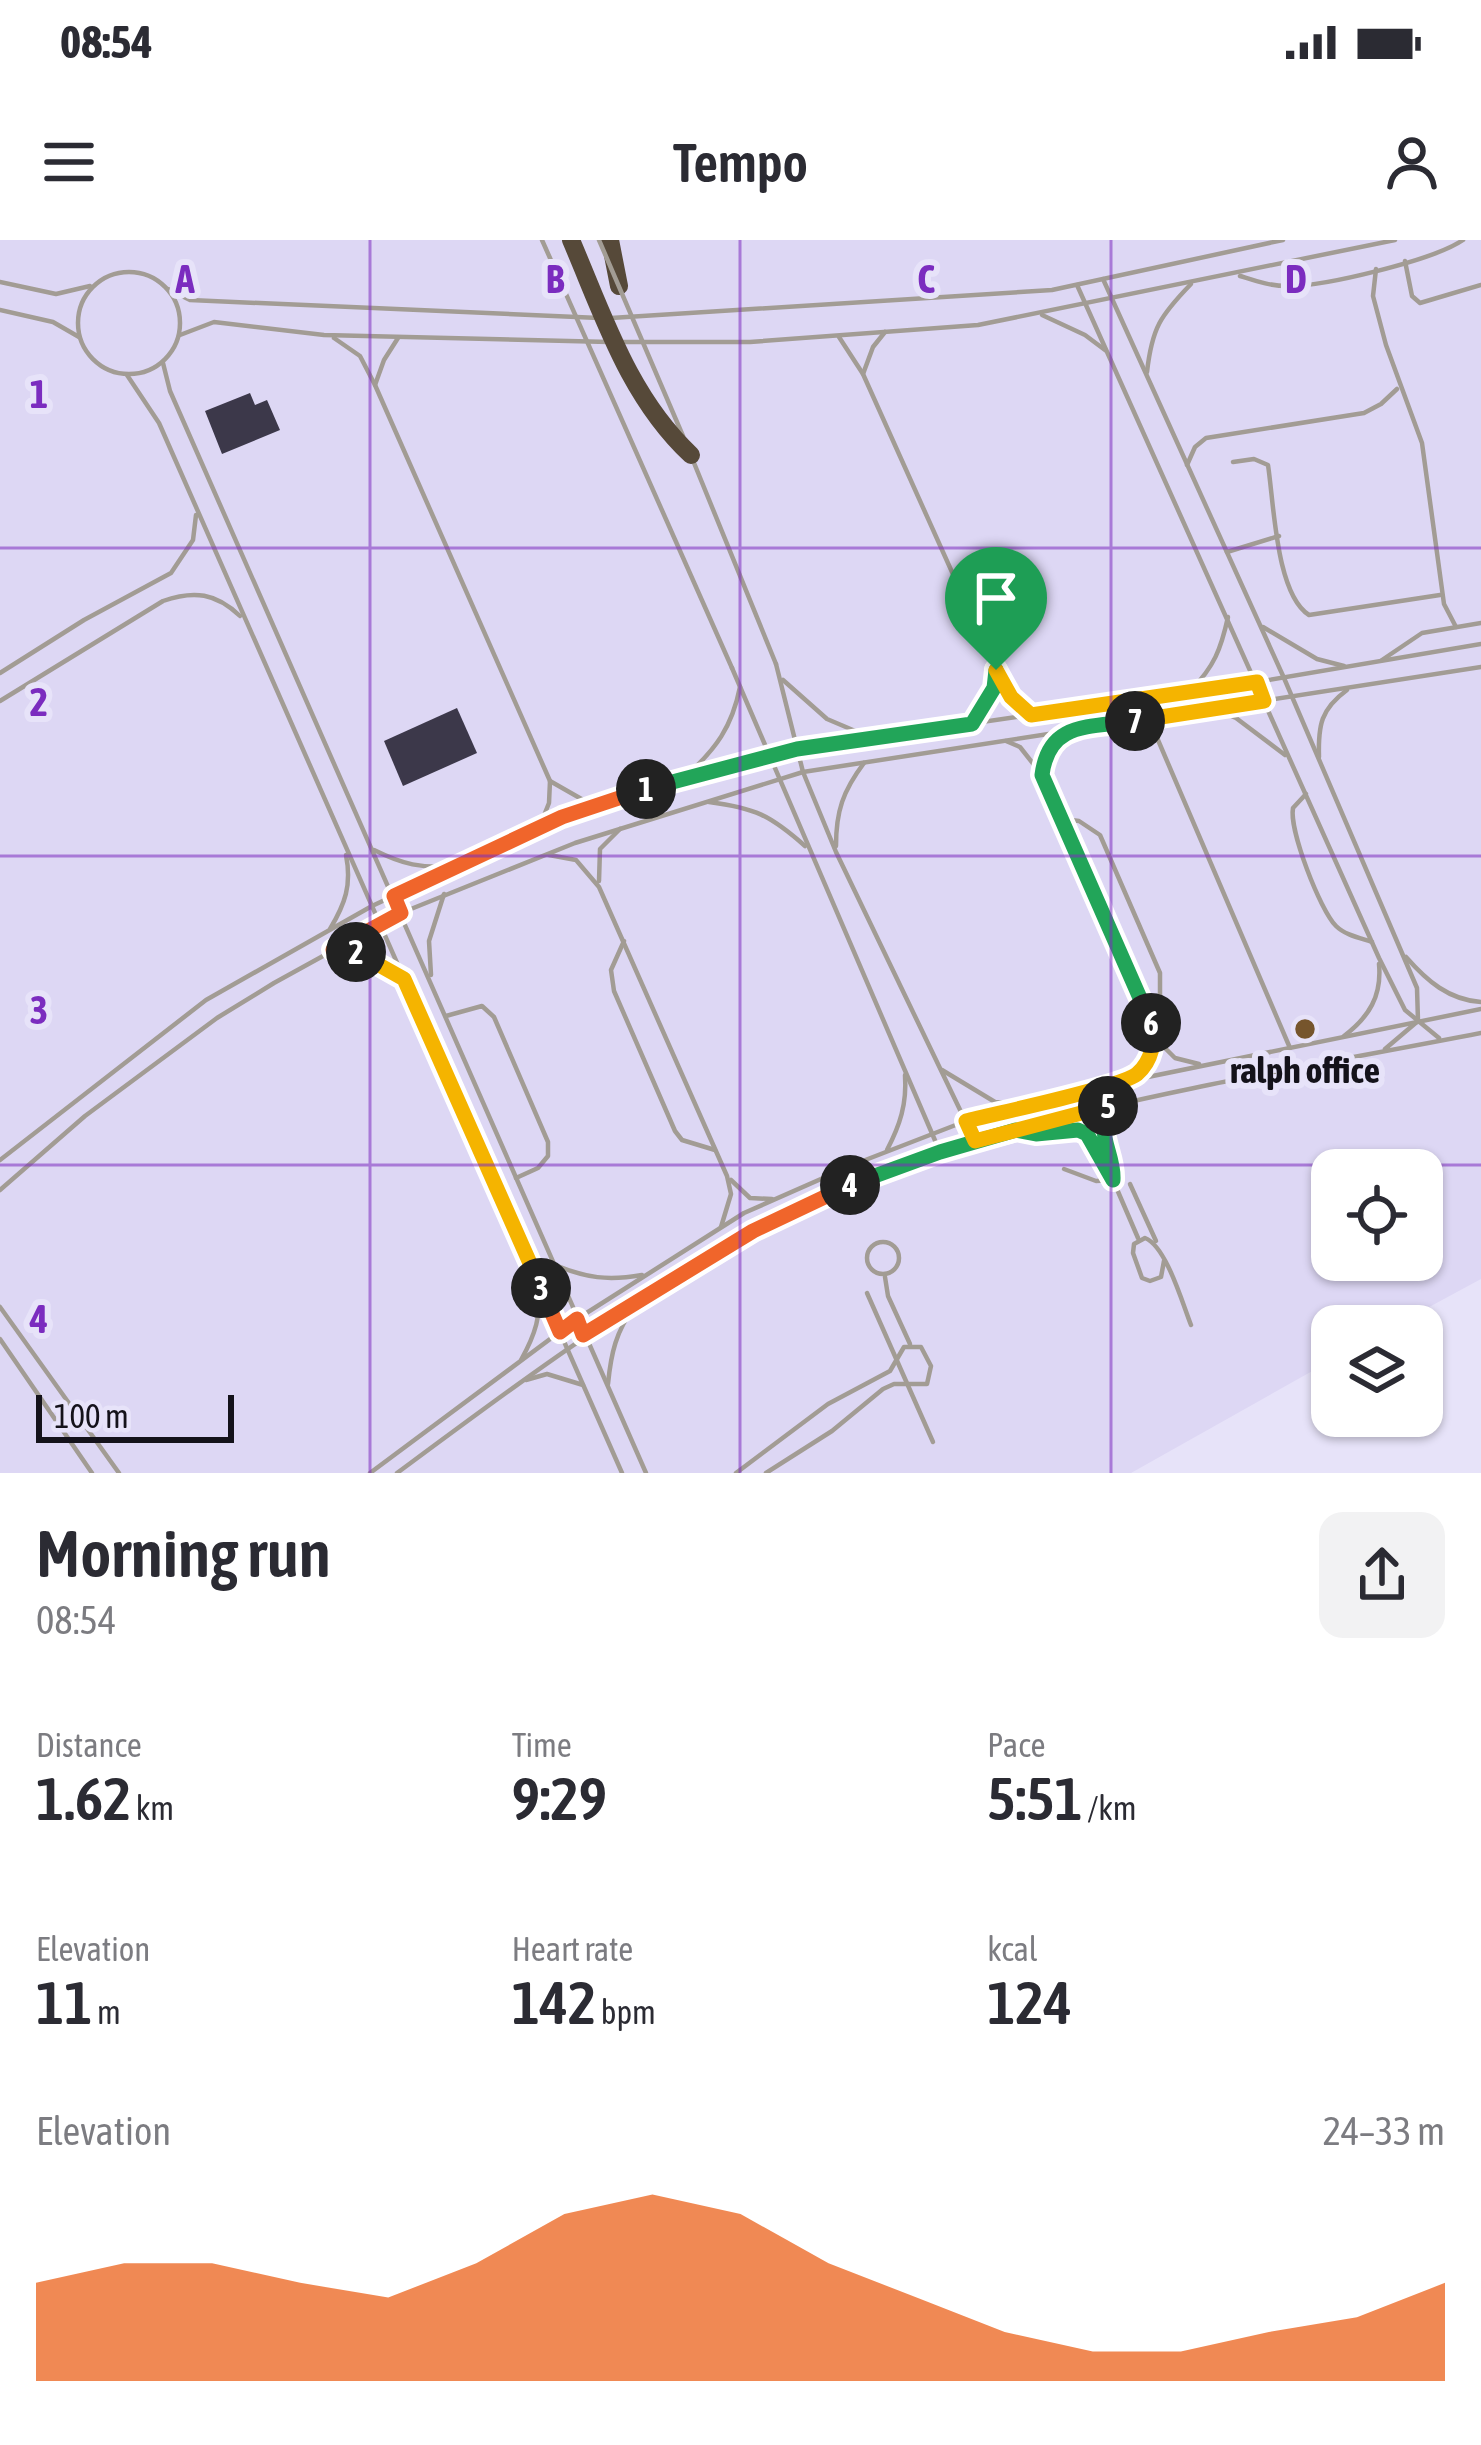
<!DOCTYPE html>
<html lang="en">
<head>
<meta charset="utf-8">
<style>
  :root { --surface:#fff; --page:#f2f2f3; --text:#2b2b33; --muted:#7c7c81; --accent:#ea580c }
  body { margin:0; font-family:"Asap Condensed",sans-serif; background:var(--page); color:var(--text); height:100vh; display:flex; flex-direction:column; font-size:45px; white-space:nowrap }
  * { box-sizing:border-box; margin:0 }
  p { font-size:39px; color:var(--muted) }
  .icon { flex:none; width:66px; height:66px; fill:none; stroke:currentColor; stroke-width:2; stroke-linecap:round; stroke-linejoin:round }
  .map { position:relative; height:1233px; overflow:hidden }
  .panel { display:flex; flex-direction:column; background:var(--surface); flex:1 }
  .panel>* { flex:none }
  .fabs { position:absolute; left:1311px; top:909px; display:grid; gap:24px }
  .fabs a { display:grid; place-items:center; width:132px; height:132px; border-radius:24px; background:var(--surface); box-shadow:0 3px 9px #0004; font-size:60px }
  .scale { position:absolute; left:36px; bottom:30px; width:198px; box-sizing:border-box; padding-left:12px; border:6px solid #14121a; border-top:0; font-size:33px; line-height:42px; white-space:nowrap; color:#14121a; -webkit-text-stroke:9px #e7e3f9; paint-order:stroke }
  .pin { position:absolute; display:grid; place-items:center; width:102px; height:102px; color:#fff; margin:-123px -51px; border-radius:50% 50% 50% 0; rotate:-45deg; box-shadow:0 0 12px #0007 }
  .pin .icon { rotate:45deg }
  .km { position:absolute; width:60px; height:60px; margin:-30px; border-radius:50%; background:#222; color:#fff; font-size:33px; line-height:60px; text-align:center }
  .round { display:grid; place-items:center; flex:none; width:126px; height:126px; border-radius:24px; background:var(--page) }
  .headline { display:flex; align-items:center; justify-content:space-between; height:204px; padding:0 36px }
  h1 { font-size:66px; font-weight:600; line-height:90px }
  .metrics { display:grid; grid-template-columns:repeat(3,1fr); gap:18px; height:204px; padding:12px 36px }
  .metrics div { display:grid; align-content:center }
  .metrics b { font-size:60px; font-weight:600 }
  .metrics small { font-size:33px; font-weight:400 }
  .metrics p { font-size:33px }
  .chart { height:336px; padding:24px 36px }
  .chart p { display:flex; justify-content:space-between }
  .chart svg { width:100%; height:216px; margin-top:12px; fill:var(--accent); opacity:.7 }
  .status { display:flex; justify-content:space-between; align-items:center; height:84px; padding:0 60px; background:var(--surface); direction:ltr }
  .status svg { height:33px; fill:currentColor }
  header { display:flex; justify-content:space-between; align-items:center; height:156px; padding:0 36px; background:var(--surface); font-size:54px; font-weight:600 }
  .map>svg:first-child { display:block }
  .built { fill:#ddd7f4; fill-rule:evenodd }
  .building { fill:#3c384a }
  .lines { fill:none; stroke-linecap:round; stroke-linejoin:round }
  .service { stroke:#a29c94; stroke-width:4.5 }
  .motorway { stroke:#564939; stroke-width:18 }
  .service-bridge { stroke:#a29c94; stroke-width:4.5 }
  .motorway-bridge { stroke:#564939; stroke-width:18 }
  .split-1-casing { stroke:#fff; stroke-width:24 }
  .split-2-casing { stroke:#fff; stroke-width:24 }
  .split-3-casing { stroke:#fff; stroke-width:24 }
  .split-4-casing { stroke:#fff; stroke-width:24 }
  .split-5-casing { stroke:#fff; stroke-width:24 }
  .split-6-casing { stroke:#fff; stroke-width:24 }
  .split-7-casing { stroke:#fff; stroke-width:24 }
  .split-8-casing { stroke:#fff; stroke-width:24 }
  .split-1 { stroke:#22a559; stroke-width:15 }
  .split-2 { stroke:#f0652b; stroke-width:15 }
  .split-3 { stroke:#f5b400; stroke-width:15 }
  .split-4 { stroke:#f0652b; stroke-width:15 }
  .split-5 { stroke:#22a559; stroke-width:15 }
  .split-6 { stroke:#f5b400; stroke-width:15 }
  .split-7 { stroke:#22a559; stroke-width:15 }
  .split-8 { stroke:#f5b400; stroke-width:15 }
  .grid { fill:none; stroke:#7b2cbf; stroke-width:3; stroke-opacity:0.55 }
  .poi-dot { fill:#76552c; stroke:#e7e3f9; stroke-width:4.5 }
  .labels { text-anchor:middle; stroke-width:12; stroke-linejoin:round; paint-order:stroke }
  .poi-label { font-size:36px; font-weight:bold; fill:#14121a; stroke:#e7e3f9 }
  .grid-label { font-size:39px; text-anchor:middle; font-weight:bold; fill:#7b2cbf; stroke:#e7e3f9; stroke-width:12; stroke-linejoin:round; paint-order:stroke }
</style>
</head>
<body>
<div class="status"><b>08:54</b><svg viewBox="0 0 49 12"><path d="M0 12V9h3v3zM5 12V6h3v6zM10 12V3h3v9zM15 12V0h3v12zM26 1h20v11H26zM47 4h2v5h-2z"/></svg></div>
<header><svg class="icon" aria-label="menu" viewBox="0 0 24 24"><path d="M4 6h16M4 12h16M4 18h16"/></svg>Tempo<svg class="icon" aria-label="person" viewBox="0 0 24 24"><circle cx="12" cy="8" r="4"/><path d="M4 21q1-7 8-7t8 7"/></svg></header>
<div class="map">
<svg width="1481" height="1233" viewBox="0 0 1481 1233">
  <rect width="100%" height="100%" fill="#e7e3f9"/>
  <path class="built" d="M 0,0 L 1481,0 L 1481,1039 L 1394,1086 L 1332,1086 L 1332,1120 L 1131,1233 L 0,1233 ZM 1332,930 L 1422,930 L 1422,1020 L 1332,1020 Z"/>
  <g class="building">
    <polygon points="250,153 255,165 267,160 280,190 222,214 205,171"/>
    <polygon points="457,468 477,513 403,546 384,501"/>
  </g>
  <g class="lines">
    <g class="service">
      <polyline points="1405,21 1412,56 1420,63 1481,45"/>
      <polyline points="1376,29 1373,56 1386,105 1422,203 1444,364 1456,387"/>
      <circle cx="129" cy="83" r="51"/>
      <path d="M 1240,36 C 1256,41 1270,46 1287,46 C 1323,47 1434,20 1463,0"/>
      <polyline points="1103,39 1284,438 1417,748 1418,781 1385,809"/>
      <polyline points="0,42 56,54 90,46"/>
      <polyline points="1077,45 1379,718 1405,770 1439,798"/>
      <polyline points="168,49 190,60 599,78"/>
      <polyline points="0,70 53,82 79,97"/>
      <polyline points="1042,75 1085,95 1105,110"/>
      <polyline points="611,78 1052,50 1283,0"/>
      <polyline points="180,95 214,82 324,95 609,102"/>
      <polyline points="839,97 863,134 996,430 1011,457 1031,475"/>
      <polyline points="334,98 360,116 375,145 550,541 549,563 539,588"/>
      <polyline points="620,102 750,102 978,85 1395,0"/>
      <polyline points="163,123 170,151 646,1233"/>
      <path d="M 1147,132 C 1152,88 1160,76 1191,44"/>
      <polyline points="863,134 873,107 885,92"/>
      <polyline points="127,135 159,183 622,1233"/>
      <polyline points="375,145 384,120 398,98"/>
      <path d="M 1233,222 L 1254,219 L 1268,225 C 1274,264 1276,354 1309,375 L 1440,355"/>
      <polyline points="1187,225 1195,207 1206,198 1364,173 1381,164 1397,149"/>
      <polyline points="1227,312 1279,296"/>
      <polyline points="1263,387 1317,419 1344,426"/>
      <polyline points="1382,420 1422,393 1481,383"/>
      <polyline points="776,424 803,532 836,612 975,901"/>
      <polyline points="732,428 940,912"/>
      <polyline points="0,433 84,380 171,333 193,300 196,275"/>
      <polyline points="783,440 827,479 867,496"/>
      <path d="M 1191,450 C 1214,427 1221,409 1228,377"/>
      <path d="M 0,461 L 163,361 C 194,350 216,353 240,376"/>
      <polyline points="1215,469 1236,478 1285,515"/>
      <polyline points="1149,479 1290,808"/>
      <polyline points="972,483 994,448 996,430"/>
      <polyline points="1006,501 1020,507 1042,535 1164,807 1175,818 1199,824"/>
      <path d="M 1319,517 C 1318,485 1321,469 1347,450"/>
      <polyline points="1042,535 1050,506 1062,493"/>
      <path d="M 686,536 C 716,509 732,487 740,447"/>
      <polyline points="550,541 592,565"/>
      <path d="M 1306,554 L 1293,568 C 1289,590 1320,670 1336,686 C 1345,695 1360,698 1372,702"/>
      <path d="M 709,562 C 755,568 770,575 805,606"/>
      <polyline points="1063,579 1079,581 1100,595 1160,733 1160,756 1149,778"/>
      <path d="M 836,606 C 836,571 843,551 864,523"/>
      <path d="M 374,610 C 402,624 422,629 454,626"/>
      <polyline points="549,615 576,620 599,647 727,936 731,954 721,987"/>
      <polyline points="599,641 600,609 620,589"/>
      <path d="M 330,689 C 345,664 352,645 346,615"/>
      <polyline points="624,701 611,730 614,751 675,891 682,900 715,910"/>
      <polyline points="333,709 362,712 404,739"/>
      <path d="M 1406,717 C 1427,741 1449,760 1481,762"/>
      <polyline points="431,735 429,701 444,654"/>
      <polyline points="446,776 482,766 494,777 548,902 548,916 538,928 516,938"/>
      <path d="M 1344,796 C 1369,777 1382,756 1379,724"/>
      <polyline points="942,830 995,862 1024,864"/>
      <polyline points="1128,840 1147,822 1153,790"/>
      <path d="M 1021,891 C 1087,903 1072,864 1113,940 L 1114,926 L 1102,888 L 1113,867"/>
      <path d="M 887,910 C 900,885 907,864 905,835"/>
      <polyline points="0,920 206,760 372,666 562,577 684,538 797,509 1257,442 1481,404"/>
      <polyline points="1064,929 1096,941 1113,940 1138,998"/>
      <polyline points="731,940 750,958 772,959"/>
      <polyline points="1130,944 1156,1001"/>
      <polyline points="0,950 85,876 217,778 274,743 401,673 575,603 803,532 1481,427"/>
      <circle cx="883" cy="1018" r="16"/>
      <path d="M 1164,1021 L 1161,1037 L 1150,1041 L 1142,1038 L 1133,1013 L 1134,1004 L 1145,998 C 1166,1006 1182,1062 1191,1085"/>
      <path d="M 555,1025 C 586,1038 608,1041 642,1035"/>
      <polyline points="885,1037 888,1056 910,1104"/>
      <polyline points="867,1053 933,1202"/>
      <polyline points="0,1067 119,1233"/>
      <polyline points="0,1099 92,1233"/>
      <path d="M 521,1120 C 535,1095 542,1075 538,1046"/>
      <polyline points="526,1140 547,1134 583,1145"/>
      <path d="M 608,1144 C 611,1113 616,1091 635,1066"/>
      <polyline points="370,1233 577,1079 744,973 855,924 966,881 1094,848 1481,769"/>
      <path d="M 397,1233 C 543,1125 688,1016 856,943 C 908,920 964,904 1019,889 C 1171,848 1327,823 1481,793"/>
      <polyline points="736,1233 828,1164 890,1131 904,1107 921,1107 931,1126 927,1144 894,1144 883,1149 832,1191 766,1233"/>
    </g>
    <polyline class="motorway" points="610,0 619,46"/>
    <g class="service-bridge">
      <polyline points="542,0 732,428"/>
      <polyline points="599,0 683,196"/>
      <polyline points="692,218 776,424"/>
    </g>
    <path class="motorway-bridge" d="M 571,0 C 604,77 629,157 691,215"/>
  </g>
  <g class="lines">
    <g class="split-1-casing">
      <polyline id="split-1" points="646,549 797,509 972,484 994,448 996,430"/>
    </g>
    <g class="split-2-casing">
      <polyline id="split-2" points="356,712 333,710 401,673 394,656 562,577 646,549"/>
    </g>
    <g class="split-3-casing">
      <polyline id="split-3" points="356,712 404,739 541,1048"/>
    </g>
    <g class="split-4-casing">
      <polyline id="split-4" points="541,1048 560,1092 577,1079 583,1095 753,991 850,945"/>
    </g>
    <g class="split-5-casing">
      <path id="split-5" d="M 850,945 L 940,912 L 1016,890 L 1036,894 L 1078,890 L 1087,894 L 1113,940 C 1115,911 1089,887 1117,864 L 1108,866"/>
    </g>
    <g class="split-6-casing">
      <path id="split-6" d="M 1108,866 L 975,901 L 966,881 C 997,873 1119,848 1137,834 C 1152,821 1156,801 1151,783"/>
    </g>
    <g class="split-7-casing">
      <path id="split-7" d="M 1135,481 C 1091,488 1049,480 1042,535 L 1151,783"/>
    </g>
    <g class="split-8-casing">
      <polyline id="split-8" points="996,430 1011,457 1031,475 1257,442 1264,461 1135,481"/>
    </g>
    <use href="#split-1" class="split-1"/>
    <use href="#split-2" class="split-2"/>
    <use href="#split-3" class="split-3"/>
    <use href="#split-4" class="split-4"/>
    <use href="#split-5" class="split-5"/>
    <use href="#split-6" class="split-6"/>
    <use href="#split-7" class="split-7"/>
    <use href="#split-8" class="split-8"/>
  </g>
  <path class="grid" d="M 370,0 L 370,1233M 740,0 L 740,1233M 1111,0 L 1111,1233M 0,308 L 1481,308M 0,616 L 1481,616M 0,925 L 1481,925"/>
  <circle class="poi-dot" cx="1305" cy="789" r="12"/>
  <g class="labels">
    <g class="poi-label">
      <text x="1305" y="843">ralph office</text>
    </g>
  </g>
  <g class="grid-label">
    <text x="185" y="53">A</text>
    <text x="555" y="53">B</text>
    <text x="926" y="53">C</text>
    <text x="1296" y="53">D</text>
    <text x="39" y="168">1</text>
    <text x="39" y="476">2</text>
    <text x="39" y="784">3</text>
    <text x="39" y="1093">4</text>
  </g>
</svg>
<div class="fabs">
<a><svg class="icon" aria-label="locate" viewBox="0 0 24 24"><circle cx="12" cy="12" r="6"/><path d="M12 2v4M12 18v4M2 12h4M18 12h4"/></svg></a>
<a><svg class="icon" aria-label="layers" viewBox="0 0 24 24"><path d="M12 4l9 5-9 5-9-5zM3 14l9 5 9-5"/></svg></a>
</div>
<div class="scale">100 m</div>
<div class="pin" style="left:996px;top:430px;background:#1e9e55"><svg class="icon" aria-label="arrive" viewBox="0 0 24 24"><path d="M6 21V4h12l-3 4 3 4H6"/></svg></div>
<b class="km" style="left:646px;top:549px">1</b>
<b class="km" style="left:356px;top:712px">2</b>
<b class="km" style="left:541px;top:1048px">3</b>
<b class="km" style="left:850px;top:945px">4</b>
<b class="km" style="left:1108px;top:866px">5</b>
<b class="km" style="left:1151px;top:783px">6</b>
<b class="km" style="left:1135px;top:481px">7</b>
</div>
<section class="panel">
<div class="headline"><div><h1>Morning run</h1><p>08:54</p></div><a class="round"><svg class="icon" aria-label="share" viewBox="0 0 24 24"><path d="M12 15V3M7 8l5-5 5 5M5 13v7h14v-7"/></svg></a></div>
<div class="metrics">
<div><p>Distance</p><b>1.62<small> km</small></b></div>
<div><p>Time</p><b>9:29</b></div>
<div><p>Pace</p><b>5:51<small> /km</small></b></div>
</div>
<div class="metrics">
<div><p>Elevation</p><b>11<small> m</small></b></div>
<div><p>Heart rate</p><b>142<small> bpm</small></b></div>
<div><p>kcal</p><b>124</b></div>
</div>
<div class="chart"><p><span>Elevation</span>24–33 m</p>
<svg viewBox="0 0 160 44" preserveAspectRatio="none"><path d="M0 44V24L10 20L20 20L30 24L40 27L50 20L60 10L70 6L80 10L90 20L100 27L110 34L120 38L130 38L140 34L150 31L160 24V44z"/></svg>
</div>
</section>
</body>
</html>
